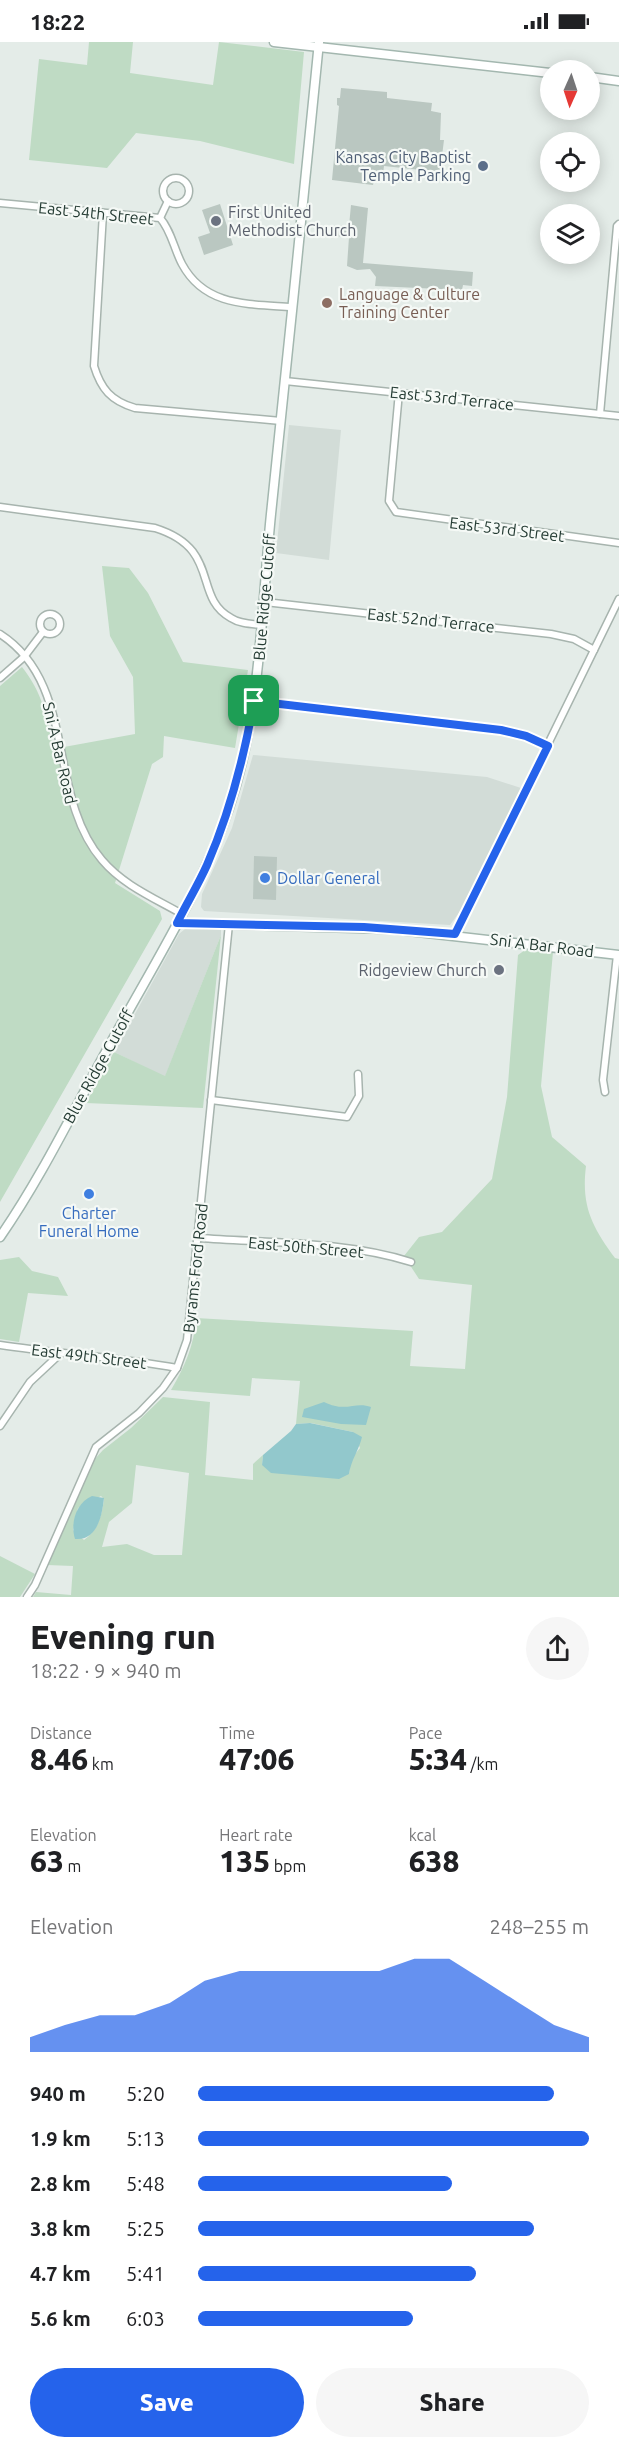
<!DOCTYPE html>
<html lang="en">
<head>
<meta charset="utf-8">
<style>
  :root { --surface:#fff; --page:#f6f6f6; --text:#202124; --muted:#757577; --accent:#2563eb }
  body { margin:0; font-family:Ubuntu,sans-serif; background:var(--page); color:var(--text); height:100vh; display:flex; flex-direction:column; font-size:22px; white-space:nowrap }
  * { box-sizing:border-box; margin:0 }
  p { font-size:20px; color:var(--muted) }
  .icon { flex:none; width:33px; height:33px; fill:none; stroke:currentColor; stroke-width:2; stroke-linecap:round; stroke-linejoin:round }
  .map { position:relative; height:1555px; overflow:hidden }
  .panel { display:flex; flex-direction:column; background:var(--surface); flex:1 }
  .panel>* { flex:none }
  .needle { width:39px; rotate:183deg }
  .controls { position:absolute; left:540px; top:18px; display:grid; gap:12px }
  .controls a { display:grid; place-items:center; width:60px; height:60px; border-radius:50%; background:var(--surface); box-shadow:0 3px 15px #0003; font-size:30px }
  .pin { position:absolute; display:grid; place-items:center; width:51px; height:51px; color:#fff; margin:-26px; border-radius:12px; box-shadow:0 3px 9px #0006 }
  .round { display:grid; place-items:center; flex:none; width:63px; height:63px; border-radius:32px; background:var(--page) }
  .summary { display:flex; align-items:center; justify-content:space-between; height:102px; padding:0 30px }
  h1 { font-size:33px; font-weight:800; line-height:45px }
  .figures { display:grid; grid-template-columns:repeat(3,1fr); gap:9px; height:102px; padding:6px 30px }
  .figures div { display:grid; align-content:center }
  .figures b { font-size:30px; font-weight:800 }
  .figures small { font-size:16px; font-weight:400 }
  .figures p { font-size:16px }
  .chart { height:168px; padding:12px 30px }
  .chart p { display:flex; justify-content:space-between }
  .chart svg { width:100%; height:108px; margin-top:6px; fill:var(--accent); opacity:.7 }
  .primary-button { display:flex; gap:12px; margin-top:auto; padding:12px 30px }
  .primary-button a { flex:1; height:69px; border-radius:36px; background:var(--accent); color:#fff; font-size:24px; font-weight:800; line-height:69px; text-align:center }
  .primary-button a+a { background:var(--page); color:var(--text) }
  ul { padding:0 30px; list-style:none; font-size:20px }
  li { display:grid; grid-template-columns:96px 72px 1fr; align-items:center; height:45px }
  li i { height:15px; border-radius:8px; background:var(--accent) }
  .status { display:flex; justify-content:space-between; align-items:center; height:42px; padding:0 30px; background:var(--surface); direction:ltr }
  .status svg { height:16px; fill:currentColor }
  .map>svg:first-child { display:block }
  .built { fill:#d2dcd7 }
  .green { fill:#bfdbc4; fill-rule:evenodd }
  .water { fill:#92c8cc }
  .building { fill:#bac7c1 }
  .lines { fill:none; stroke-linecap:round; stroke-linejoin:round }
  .street-casing { stroke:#a7b4ae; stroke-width:9 }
  .secondary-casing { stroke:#a3b7af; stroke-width:11 }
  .street { stroke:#fff; stroke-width:6 }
  .secondary { stroke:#fff; stroke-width:8 }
  .route-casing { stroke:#fff; stroke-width:12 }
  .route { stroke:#2563eb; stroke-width:8 }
  .service-dot { fill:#5c6f8a; stroke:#f5f9f6; stroke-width:2 }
  .worship-dot { fill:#6b7280; stroke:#f5f9f6; stroke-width:2 }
  .education-dot { fill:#8d6e63; stroke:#f5f9f6; stroke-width:2 }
  .shop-dot { fill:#3f7fe0; stroke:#f5f9f6; stroke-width:2 }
  .labels { text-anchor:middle; stroke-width:4.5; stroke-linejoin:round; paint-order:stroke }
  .service-label { font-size:16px; fill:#4e5e75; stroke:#f5f9f6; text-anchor:end }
  .worship-label { font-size:16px; fill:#5b616d; stroke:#f5f9f6; text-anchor:start }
  .street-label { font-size:16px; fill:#253c34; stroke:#f5f9f6 }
  .education-label { font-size:16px; fill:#785e54; stroke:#f5f9f6; text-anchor:start }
  .shop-label { font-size:16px; fill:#366cbe; stroke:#f5f9f6; text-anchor:start }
</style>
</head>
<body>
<div class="status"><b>18:22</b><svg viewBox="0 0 49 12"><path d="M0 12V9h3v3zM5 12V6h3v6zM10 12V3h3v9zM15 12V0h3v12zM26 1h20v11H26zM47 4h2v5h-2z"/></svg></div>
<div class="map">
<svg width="619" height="1555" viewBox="0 0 619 1555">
  <rect width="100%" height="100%" fill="#e4ece8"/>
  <g class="built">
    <polygon points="289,383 341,388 329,518 276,511"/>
    <polygon points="253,713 487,735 521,746 461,868 450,883 204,869 201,865 202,852 232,786"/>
    <polygon points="185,887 221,887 221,893 165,1035 114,1010 179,892"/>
  </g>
  <g class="green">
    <polygon points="89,0 133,0 130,31 213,43 219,0 304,10 294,122 200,99 136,91 107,126 29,118 39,17 87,23"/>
    <path d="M 102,524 L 129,526 L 148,551 L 183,620 L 248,628 L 235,706 L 164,694 L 163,715 L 152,722 L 115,841 L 160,869 L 162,877 L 0,1160 L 0,644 L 22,625 C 42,650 48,676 53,707 L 135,692 L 133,635 L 110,594 Z"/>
    <polygon points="221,893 203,1066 86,1061 114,1010 165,1034"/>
    <path d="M 525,908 L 553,910 L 541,1044 L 552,1095 L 586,1124 C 581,1164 592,1185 615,1216 L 619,1217 L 619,1555 L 33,1555 L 36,1550 L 71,1553 L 73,1524 L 47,1523 L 94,1418 L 103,1408 L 131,1386 L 163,1355 L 210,1360 L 205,1433 L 253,1438 L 253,1422 L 263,1413 L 262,1423 L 349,1432 L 351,1417 L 360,1406 L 353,1390 L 311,1381 L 296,1382 L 300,1339 L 252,1336 L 250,1354 L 171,1348 C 185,1324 194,1304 196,1276 L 413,1289 L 410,1324 L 465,1327 L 472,1243 L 419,1237 L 404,1214 L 419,1195 L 442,1190 L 492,1137 L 507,1055 L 518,913 ZM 136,1423 L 189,1431 L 182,1513 L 154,1513 L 127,1502 L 102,1505 L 109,1480 L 132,1461 ZM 101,1454 L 104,1457 C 102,1473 98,1488 84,1498 L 73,1488 L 78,1466 Z"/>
    <polygon points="19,1215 32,1229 58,1235 68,1254 28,1251 19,1300 0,1297 0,1218"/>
    <polygon points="0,1514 35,1532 20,1555 0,1555"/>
  </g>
  <g class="water">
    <path d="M 324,1360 C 346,1371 355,1359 371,1365 L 366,1383 L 341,1382 L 302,1375 L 304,1367 Z"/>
    <path d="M 310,1381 L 353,1390 L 362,1395 C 359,1408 351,1418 349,1432 L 339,1437 L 271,1431 L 262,1423 L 263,1413 L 291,1389 L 296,1382 Z"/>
    <path d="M 92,1454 L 104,1456 C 102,1474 97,1499 75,1497 C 70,1481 76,1461 92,1454 Z"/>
  </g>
  <g class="building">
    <polygon points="341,46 387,50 387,56 432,61 431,69 441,71 440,98 444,98 440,130 384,124 382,140 374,139 373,143 332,138 339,64 337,63 337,56 340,56"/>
    <polygon points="220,162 233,203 204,213 198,195 210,191 202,168"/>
    <polygon points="351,163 368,166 363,221 473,230 472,244 463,243 462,248 375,244 376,235 370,227 357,228 347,224 349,195 332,194 333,183 349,184"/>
    <polygon points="254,814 277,815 276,858 253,857"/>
  </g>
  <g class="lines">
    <g class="street-casing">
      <g id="street">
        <circle cx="176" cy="149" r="13"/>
        <path d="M 0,161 L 160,176 C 171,188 174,207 182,222 C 205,265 249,262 292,265"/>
        <path d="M 103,171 L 94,324 C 101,347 111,359 135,366 L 281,379"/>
        <polyline points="160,176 168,159"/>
        <polyline points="285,339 619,374"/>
        <polyline points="399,350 389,459 396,470 619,501"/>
        <polyline points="600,372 617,184 619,182"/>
        <path d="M 0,465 L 155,486 C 222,507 192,555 231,576 C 240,582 252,582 262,583"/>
        <polyline points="265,560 551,592 574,597 594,608"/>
        <circle cx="50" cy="582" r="10"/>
        <path d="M 0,592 C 78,642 46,753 102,818 C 123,843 154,856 182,872"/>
        <polyline points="0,636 24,615 43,590"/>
        <polyline points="254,659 501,688 526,694 548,704"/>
        <polyline points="455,892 619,557"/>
        <polyline points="605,1050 603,1038 617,913"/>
        <polyline points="211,1058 347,1075 359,1054 358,1032"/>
        <path d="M 199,1196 C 269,1201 344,1199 411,1220"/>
        <path d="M 0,1303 C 59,1312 118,1315 177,1326"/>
        <polyline points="0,1384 30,1340 60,1312"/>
        <polyline points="27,1555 35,1543 96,1405 139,1371 163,1346 177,1326 187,1298 229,882"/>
      </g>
    </g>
    <g class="secondary-casing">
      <g id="secondary">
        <polyline points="274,0 550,31"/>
        <polyline points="590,35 619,39"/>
        <polyline points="177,881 391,887 619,913"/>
        <path d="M 0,1195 C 43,1133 76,1063 113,997 C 154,922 202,847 229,766 C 261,671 261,571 271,472 C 288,315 303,157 319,0"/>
      </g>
    </g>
    <use href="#street" class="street"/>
    <use href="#secondary" class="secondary"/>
  </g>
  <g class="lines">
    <g class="route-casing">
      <path id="route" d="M 254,659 L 501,688 L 526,694 L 548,704 L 455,892 L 364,885 L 177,881 C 187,861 198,843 207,823 C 230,770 244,716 254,659 Z"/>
    </g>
    <use href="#route" class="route"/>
  </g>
  <circle class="service-dot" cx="483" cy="124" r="6"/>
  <g class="worship-dot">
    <circle cx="216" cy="179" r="6"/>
    <circle cx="499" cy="928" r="6"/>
  </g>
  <circle class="education-dot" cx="327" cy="261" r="6"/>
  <g class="shop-dot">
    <circle cx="265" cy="836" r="6"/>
    <circle cx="89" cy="1152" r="6"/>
  </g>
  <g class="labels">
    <g class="service-label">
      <text x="471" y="121">Kansas City Baptist<tspan x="471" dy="18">Temple Parking</tspan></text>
    </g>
    <g class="worship-label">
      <text x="228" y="176">First United<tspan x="228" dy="18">Methodist Church</tspan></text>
      <text x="487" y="934" text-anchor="end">Ridgeview Church</text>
    </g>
    <g class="street-label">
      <text transform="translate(96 171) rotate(6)" y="6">East 54th Street</text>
      <text transform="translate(452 356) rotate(6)" y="6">East 53rd Terrace</text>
      <text transform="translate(507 487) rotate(7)" y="6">East 53rd Street</text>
      <text transform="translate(264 555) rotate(-85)" y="6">Blue Ridge Cutoff</text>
      <text transform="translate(431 578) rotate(6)" y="6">East 52nd Terrace</text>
      <text transform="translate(60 711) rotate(77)" y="6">Sni A Bar Road</text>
      <text transform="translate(542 903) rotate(7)" y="6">Sni A Bar Road</text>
      <text transform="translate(98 1024) rotate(-61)" y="6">Blue Ridge Cutoff</text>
      <text transform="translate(306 1205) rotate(5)" y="6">East 50th Street</text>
      <text transform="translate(195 1226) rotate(-84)" y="6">Byrams Ford Road</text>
      <text transform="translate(89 1314) rotate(7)" y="6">East 49th Street</text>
    </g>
    <g class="education-label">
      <text x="339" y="258">Language &amp; Culture<tspan x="339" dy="18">Training Center</tspan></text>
    </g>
    <g class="shop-label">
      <text x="277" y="842">Dollar General</text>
      <text x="89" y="1177" text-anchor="middle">Charter<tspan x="89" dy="18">Funeral Home</tspan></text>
    </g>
  </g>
</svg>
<div class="controls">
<a><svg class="needle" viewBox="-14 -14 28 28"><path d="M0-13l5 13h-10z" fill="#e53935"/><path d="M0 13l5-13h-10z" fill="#757577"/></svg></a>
<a><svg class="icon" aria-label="locate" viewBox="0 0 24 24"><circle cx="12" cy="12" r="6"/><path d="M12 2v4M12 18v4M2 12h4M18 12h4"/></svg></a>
<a><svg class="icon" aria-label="layers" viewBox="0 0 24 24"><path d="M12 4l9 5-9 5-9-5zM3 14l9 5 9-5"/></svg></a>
</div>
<div class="pin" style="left:254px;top:659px;background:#1e9e55"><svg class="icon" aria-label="arrive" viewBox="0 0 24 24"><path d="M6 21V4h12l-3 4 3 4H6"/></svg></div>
</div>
<section class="panel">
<div class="summary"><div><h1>Evening run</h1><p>18:22 · 9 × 940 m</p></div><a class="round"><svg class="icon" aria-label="share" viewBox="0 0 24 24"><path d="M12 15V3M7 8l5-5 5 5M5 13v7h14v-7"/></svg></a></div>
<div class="figures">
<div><p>Distance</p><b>8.46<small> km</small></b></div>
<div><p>Time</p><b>47:06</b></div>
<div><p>Pace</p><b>5:34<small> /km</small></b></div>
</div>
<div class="figures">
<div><p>Elevation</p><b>63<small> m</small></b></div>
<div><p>Heart rate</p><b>135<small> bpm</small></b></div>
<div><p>kcal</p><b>638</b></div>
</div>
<div class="chart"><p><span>Elevation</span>248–255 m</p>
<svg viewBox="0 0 160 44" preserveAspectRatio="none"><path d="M0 44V38L10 33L20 29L30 29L40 24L50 15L60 11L70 11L80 11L90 11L100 11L110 6L120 6L130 15L140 24L150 33L160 38V44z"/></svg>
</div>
<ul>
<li><b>940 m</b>5:20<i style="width:91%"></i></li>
<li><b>1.9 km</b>5:13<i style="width:100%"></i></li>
<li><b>2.8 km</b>5:48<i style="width:65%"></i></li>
<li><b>3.8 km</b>5:25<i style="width:86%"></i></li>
<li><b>4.7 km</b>5:41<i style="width:71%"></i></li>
<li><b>5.6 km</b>6:03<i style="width:55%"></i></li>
</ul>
<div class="primary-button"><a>Save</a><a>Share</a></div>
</section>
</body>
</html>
